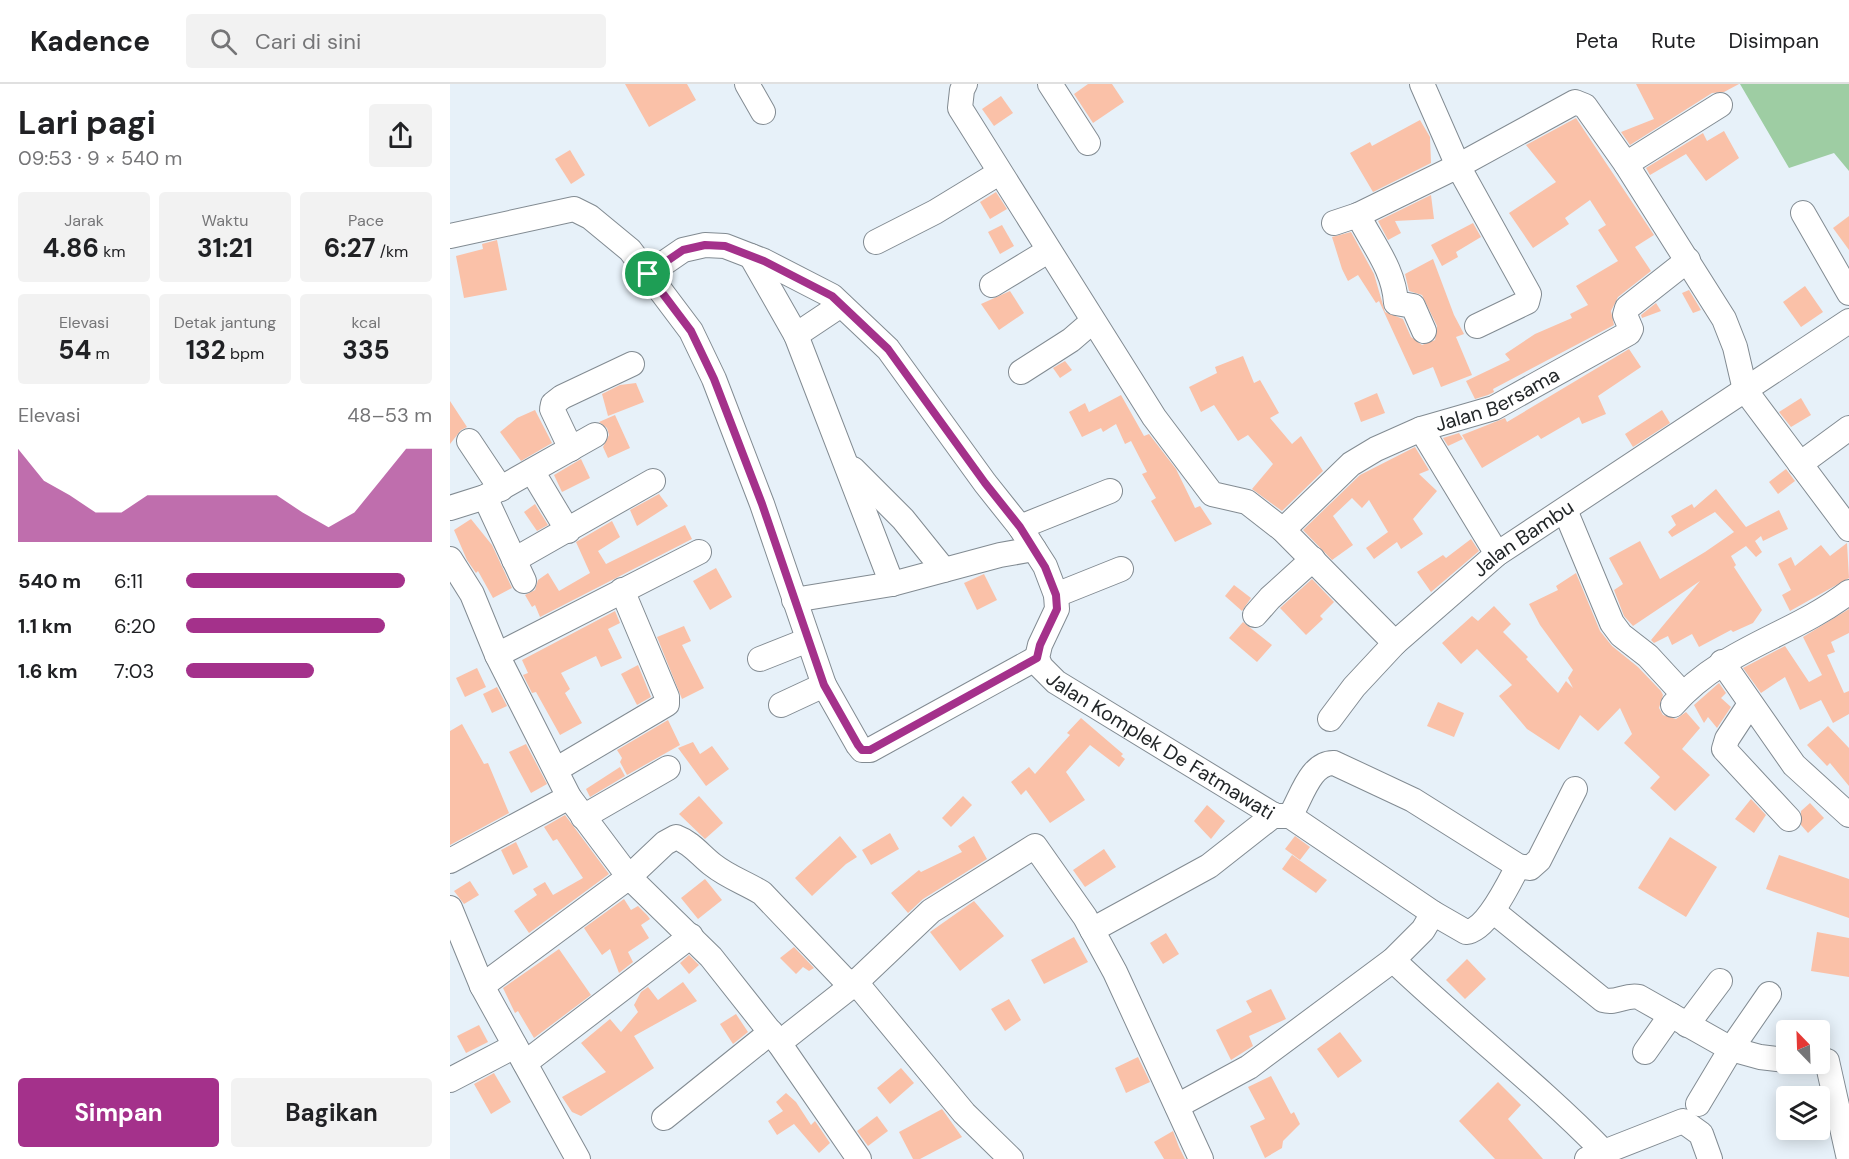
<!DOCTYPE html>
<html lang="id">
<head>
<meta charset="utf-8">
<style>
  :root { --surface:#fff; --page:#f2f2f2; --text:#202124; --muted:#757577; --line:#e0e0e0; --accent:#a4318b }
  body { margin:0; font-family:"DM Sans",sans-serif; background:var(--page); color:var(--text); height:100vh; display:flex; flex-direction:column; font-size:22px; white-space:nowrap }
  * { box-sizing:border-box; margin:0 }
  p { font-size:20px; color:var(--muted) }
  .icon { flex:none; width:33px; height:33px; fill:none; stroke:currentColor; stroke-width:2; stroke-linecap:round; stroke-linejoin:round }
  .map { position:relative; flex:1; overflow:hidden }
  .side { display:flex; flex-direction:column; background:var(--surface); width:450px }
  .side>* { flex:none }
  .needle { width:39px; rotate:337deg }
  .tools { position:absolute; left:1326px; top:936px; display:grid; gap:12px }
  .tools a { display:grid; place-items:center; width:54px; height:54px; border-radius:6px; background:var(--surface); box-shadow:0 3px 15px #0003; font-size:30px }
  .pin { position:absolute; display:grid; place-items:center; width:51px; height:51px; color:#fff; margin:-26px; border:3px solid #fff; border-radius:50%; box-shadow:0 2px 6px #0007 }
  .round { display:grid; place-items:center; flex:none; width:63px; height:63px; border-radius:6px; background:var(--page) }
  .summary { display:flex; align-items:center; justify-content:space-between; height:102px; padding:0 18px }
  h1 { font-size:33px; font-weight:700; line-height:45px }
  .stats { display:grid; grid-template-columns:repeat(3,1fr); gap:9px; height:102px; padding:6px 18px }
  .stats div { display:grid; align-content:center; border-radius:6px; background:var(--page); text-align:center }
  .stats b { font-size:26px; font-weight:700 }
  .stats small { font-size:16px; font-weight:400 }
  .stats p { font-size:16px }
  .chart { height:168px; padding:12px 18px }
  .chart p { display:flex; justify-content:space-between }
  .chart svg { width:100%; height:108px; margin-top:6px; fill:var(--accent); opacity:.7 }
  .action { display:flex; gap:12px; margin-top:auto; padding:12px 18px }
  .action a { flex:1; height:69px; border-radius:6px; background:var(--accent); color:#fff; font-size:24px; font-weight:700; line-height:69px; text-align:center }
  .action a+a { background:var(--page); color:var(--text) }
  ul { padding:0 18px; list-style:none; font-size:20px }
  li { display:grid; grid-template-columns:96px 72px 1fr; align-items:center; height:45px }
  li i { height:15px; border-radius:8px; background:var(--accent) }
  header { display:flex; align-items:center; gap:36px; box-sizing:border-box; height:84px; padding:0 30px; background:var(--surface); border-bottom:2px solid var(--line) }
  header strong { font-size:28px }
  nav { display:flex; gap:33px; margin-inline-start:auto; font-size:21px }
  .search { width:420px; height:54px; background:var(--page); display:flex; align-items:center; gap:15px; box-sizing:border-box; padding:0 21px; border-radius:6px; color:var(--muted); font-size:22px }
  main { display:flex; flex:1; min-height:0 }
  .map>svg:first-child { display:block }
  .green { fill:#9ecda3 }
  .building { fill:#fac1a8 }
  .lines { fill:none; stroke-linecap:round; stroke-linejoin:round }
  .minor-casing { stroke:#828b92; stroke-width:26 }
  .minor { stroke:#fff; stroke-width:24 }
  .route-casing { stroke:#fff; stroke-width:12 }
  .route { stroke:#a4318b; stroke-width:8 }
  .labels { text-anchor:middle; stroke-width:4.5; stroke-linejoin:round; paint-order:stroke }
  .street-label { font-size:20px; fill:#222628; stroke:#fff }
</style>
</head>
<body>
<header>
<strong>Kadence</strong>
<div class="search"><svg class="icon" aria-label="search" viewBox="0 0 24 24"><circle cx="10" cy="10" r="6"/><path d="M15 15l6 6"/></svg>Cari di sini</div>
<nav><a>Peta</a><a>Rute</a><a>Disimpan</a></nav>
</header>
<main>
<section class="side">
<div class="summary"><div><h1>Lari pagi</h1><p>09:53 · 9 × 540 m</p></div><a class="round"><svg class="icon" aria-label="share" viewBox="0 0 24 24"><path d="M12 15V3M7 8l5-5 5 5M5 13v7h14v-7"/></svg></a></div>
<div class="stats">
<div><p>Jarak</p><b>4.86<small> km</small></b></div>
<div><p>Waktu</p><b>31:21</b></div>
<div><p>Pace</p><b>6:27<small> /km</small></b></div>
</div>
<div class="stats">
<div><p>Elevasi</p><b>54<small> m</small></b></div>
<div><p>Detak jantung</p><b>132<small> bpm</small></b></div>
<div><p>kcal</p><b>335</b></div>
</div>
<div class="chart"><p><span>Elevasi</span>48–53 m</p>
<svg viewBox="0 0 160 44" preserveAspectRatio="none"><path d="M0 44V6L10 19L20 25L30 32L40 32L50 25L60 25L70 25L80 25L90 25L100 25L110 32L120 38L130 32L140 19L150 6L160 6V44z"/></svg>
</div>
<ul>
<li><b>540 m</b>6:11<i style="width:89%"></i></li>
<li><b>1.1 km</b>6:20<i style="width:81%"></i></li>
<li><b>1.6 km</b>7:03<i style="width:52%"></i></li>
</ul>
<div class="action"><a>Simpan</a><a>Bagikan</a></div>
</section>
<div class="map">
<svg width="1399" height="1075" viewBox="0 0 1399 1075">
  <rect width="100%" height="100%" fill="#e7f1f9"/>
  <polygon class="green" points="1290,0 1399,0 1399,87 1384,69 1339,84"/>
  <g class="building">
    <polygon points="175,0 237,0 246,16 199,43"/>
    <polygon points="638,0 662,0 674,18 643,39 624,10"/>
    <polygon points="1186,0 1289,0 1274,8 1262,9 1180,61 1171,48 1204,35"/>
    <polygon points="551,12 563,29 544,42 532,25"/>
    <polygon points="1126,34 1204,151 1185,163 1201,187 1168,213 1161,227 1164,241 1043,305 1044,308 1038,311 1025,315 1016,297 1060,276 1055,270 1085,250 1122,234 1120,230 1138,221 1126,202 1168,177 1148,146 1156,141 1140,116 1115,134 1119,140 1083,164 1059,129 1106,98 1076,61"/>
    <polygon points="970,36 980,53 981,79 923,108 900,69 920,58 922,62"/>
    <polygon points="1274,47 1289,74 1256,97 1236,70 1200,91 1196,84 1253,49 1257,57"/>
    <polygon points="120,66 135,91 121,100 105,75"/>
    <polygon points="546,108 557,125 540,135 530,118"/>
    <polygon points="981,111 984,135 945,137 951,149 938,156 928,137"/>
    <polygon points="1399,132 1399,166 1383,144"/>
    <polygon points="1023,139 1031,153 1006,168 1008,173 992,182 981,161"/>
    <polygon points="552,141 564,162 550,170 538,148"/>
    <polygon points="901,148 924,190 935,228 953,235 961,253 972,261 985,256 987,242 972,211 959,207 955,190 983,175 1004,231 1014,250 1006,253 1022,291 991,303 983,283 963,291 929,217 926,219 908,191 898,197 892,185 882,153"/>
    <polygon points="47,156 57,206 14,214 6,172 33,165 32,160"/>
    <polygon points="1355,202 1373,228 1351,243 1333,218"/>
    <polygon points="1239,206 1251,226 1243,229 1232,209"/>
    <polygon points="560,207 574,229 549,246 531,220"/>
    <polygon points="1206,219 1211,227 1192,234 1191,231"/>
    <polygon points="1179,265 1191,283 1148,312 1156,330 1132,340 1129,333 1091,355 1088,351 1032,384 1012,351 1055,334 1057,338"/>
    <polygon points="793,272 804,299 810,296 829,329 820,334 842,360 851,352 873,387 832,427 802,405 823,380 798,351 788,357 764,321 751,328 739,303 767,289 765,283"/>
    <polygon points="615,277 622,286 610,294 603,284"/>
    <polygon points="186,299 194,318 158,332 152,310 170,301"/>
    <polygon points="927,309 935,329 911,338 904,319"/>
    <polygon points="671,311 694,352 699,350 726,385 745,424 750,422 762,440 725,458 701,417 706,414 692,390 697,388 681,357 675,360 666,340 653,348 651,344 632,353 619,328 635,319 639,328"/>
    <polygon points="1351,314 1361,331 1341,343 1329,328"/>
    <polygon points="0,317 17,343 11,346 0,360"/>
    <polygon points="85,326 102,359 71,377 50,348 67,334"/>
    <polygon points="1212,326 1220,339 1183,363 1175,350"/>
    <polygon points="165,331 180,364 158,374 153,363 159,351 157,344 149,338"/>
    <polygon points="1009,349 1013,355 998,362 993,354"/>
    <polygon points="965,363 979,386 969,390 987,407 963,435 973,450 951,465 947,458 924,475 916,464 938,448 919,416 912,424 902,414 883,432 903,461 882,476 853,446 910,391"/>
    <polygon points="131,375 140,394 112,408 104,391"/>
    <polygon points="1336,385 1345,397 1328,410 1319,398"/>
    <polygon points="1266,405 1296,443 1329,426 1338,445 1313,457 1311,452 1305,457 1312,468 1306,473 1296,462 1281,472 1286,481 1284,483 1312,526 1303,539 1283,548 1281,546 1249,563 1242,550 1222,561 1218,552 1204,559 1201,556 1250,497 1183,542 1174,532 1164,506 1173,500 1159,474 1190,457 1210,495 1255,468 1284,448 1265,428 1222,453 1218,448 1226,441 1221,432 1242,420 1244,424"/>
    <polygon points="209,410 218,422 187,442 180,426"/>
    <polygon points="85,420 98,441 87,447 74,428"/>
    <polygon points="21,435 42,461 62,504 43,514 28,487 26,489 17,476 4,446"/>
    <polygon points="162,437 170,453 148,467 156,480 235,441 242,455 90,533 85,521 82,523 75,511 85,506 88,496 98,489 109,507 140,489 126,458"/>
    <polygon points="1021,455 1029,467 981,508 967,488 993,471 996,474"/>
    <polygon points="1397,459 1399,494 1340,527 1332,511 1341,506 1328,480 1341,473 1345,482 1371,461 1380,472"/>
    <polygon points="266,484 282,513 260,526 243,497"/>
    <polygon points="1126,489 1150,547 1162,562 1188,583 1211,607 1213,611 1209,624 1213,631 1226,635 1236,628 1250,644 1232,665 1260,691 1225,727 1200,704 1210,693 1174,659 1182,650 1170,624 1148,647 1130,631 1109,666 1077,645 1049,612 1062,601 1027,565 1011,580 992,559 1022,532 1028,537 1044,522 1061,540 1053,548 1078,573 1076,575 1108,609 1116,597 1123,604 1118,594 1123,586 1090,541 1079,520 1108,506 1106,502"/>
    <polygon points="534,490 547,516 527,526 514,499"/>
    <polygon points="862,495 884,518 870,532 873,535 856,551 830,524"/>
    <polygon points="784,501 801,514 792,527 775,512"/>
    <polygon points="1399,525 1399,549 1381,558 1385,568 1377,571 1394,609 1399,607 1399,630 1383,639 1371,616 1350,626 1335,593 1311,609 1293,584 1335,562 1359,598 1372,591 1353,553"/>
    <polygon points="165,527 170,539 158,545 172,574 151,583 146,572 111,589 120,605 115,609 132,639 110,651 86,608 82,609 73,591 78,589 72,576"/>
    <polygon points="793,538 822,561 807,578 779,554"/>
    <polygon points="234,542 241,557 232,561 254,604 232,615 207,553"/>
    <polygon points="188,581 201,613 187,621 171,590"/>
    <polygon points="27,584 36,603 15,613 6,594"/>
    <polygon points="1269,599 1276,609 1271,614 1281,623 1267,644 1258,633 1254,639 1244,621"/>
    <polygon points="47,603 57,622 42,629 33,610"/>
    <polygon points="988,618 1014,629 1004,653 977,642"/>
    <polygon points="631,634 673,670 671,672 675,675 669,683 640,661 616,688 635,716 600,739 576,706 571,711 561,698 579,683 585,690 620,651 617,649"/>
    <polygon points="218,636 230,661 177,691 170,678 172,674 167,666"/>
    <polygon points="12,640 34,680 38,679 59,729 0,761 0,647"/>
    <polygon points="1378,642 1399,664 1399,702 1380,679 1377,682 1357,661"/>
    <polygon points="243,658 250,670 262,662 279,685 256,702 228,664"/>
    <polygon points="76,660 97,700 81,709 59,668"/>
    <polygon points="170,683 175,692 140,713 136,705"/>
    <polygon points="249,712 273,739 255,755 229,730"/>
    <polygon points="513,712 522,721 501,743 492,734"/>
    <polygon points="1301,715 1316,731 1304,749 1285,735"/>
    <polygon points="1360,719 1374,734 1358,749 1351,741 1351,727"/>
    <polygon points="757,721 775,737 761,755 744,737"/>
    <polygon points="115,731 159,790 79,849 64,827 87,811 83,805 95,798 103,811 133,794 107,755 103,757 94,743"/>
    <polygon points="440,749 449,765 421,781 412,766"/>
    <polygon points="390,752 407,773 396,780 362,812 345,794"/>
    <polygon points="524,752 537,775 473,815 458,829 441,809 469,786 471,788 512,768 508,762"/>
    <polygon points="845,752 860,763 850,776 835,765"/>
    <polygon points="1220,753 1267,783 1236,833 1188,804"/>
    <polygon points="66,758 78,783 63,791 51,766"/>
    <polygon points="654,765 666,783 635,803 623,786"/>
    <polygon points="842,771 877,796 866,809 832,785"/>
    <polygon points="1329,771 1399,795 1399,834 1316,805"/>
    <polygon points="255,795 272,816 248,835 231,814"/>
    <polygon points="20,797 29,811 14,820 4,807"/>
    <polygon points="174,815 181,826 188,822 197,831 200,835 191,841 199,854 178,868 183,878 169,889 160,865 152,871 134,844"/>
    <polygon points="524,817 554,852 510,887 480,848"/>
    <polygon points="1367,848 1399,854 1399,893 1361,887"/>
    <polygon points="716,849 729,870 713,880 700,859"/>
    <polygon points="624,853 638,878 594,900 581,876"/>
    <polygon points="344,863 364,884 359,887 353,883 346,890 330,874"/>
    <polygon points="109,865 141,911 84,954 68,927 65,929 53,904"/>
    <polygon points="239,871 249,881 239,890 230,879"/>
    <polygon points="1017,875 1036,895 1015,915 996,896"/>
    <polygon points="233,898 247,917 184,952 204,984 131,1032 122,1028 112,1013 156,988 131,959 160,935 171,948 188,928 184,921 191,908 198,903 208,916"/>
    <polygon points="821,905 836,935 799,952 803,962 781,976 766,946 802,928 796,917"/>
    <polygon points="559,915 571,936 555,947 541,925"/>
    <polygon points="286,930 298,948 283,960 270,940"/>
    <polygon points="29,941 38,958 16,969 7,952"/>
    <polygon points="890,948 912,977 888,994 867,965"/>
    <polygon points="688,973 700,998 676,1009 665,984"/>
    <polygon points="451,984 464,999 440,1020 427,1004"/>
    <polygon points="44,989 61,1018 41,1030 24,1000"/>
    <polygon points="821,992 841,1030 844,1028 850,1040 833,1057 832,1064 815,1074 800,1042 815,1035 798,1003"/>
    <polygon points="1048,998 1071,1021 1058,1035 1093,1075 1045,1075 1009,1037"/>
    <polygon points="336,1009 346,1018 361,1041 365,1037 380,1059 369,1069 344,1040 327,1051 318,1037 333,1027 326,1018"/>
    <polygon points="492,1025 512,1053 470,1075 463,1075 449,1048"/>
    <polygon points="427,1032 438,1047 418,1062 407,1047"/>
    <polygon points="723,1047 729,1063 735,1075 714,1075 704,1058"/>
  </g>
  <g class="lines">
    <g class="minor-casing">
      <g id="minor">
        <polyline points="297,0 313,28"/>
        <polyline points="515,0 512,6 510,24 704,333 762,410 797,418 833,446 945,559"/>
        <polyline points="600,0 638,59"/>
        <polyline points="972,0 1008,82 1125,18 1135,22 1176,80 1274,235 1285,263 1295,306 1399,445"/>
        <polyline points="1176,80 1270,21"/>
        <polyline points="1353,129 1399,209"/>
        <path d="M 908,131 C 923,161 944,185 946,219 L 963,222 L 974,247"/>
        <polyline points="884,139 908,131 1008,82 1079,210 1077,218 1027,242"/>
        <polyline points="0,152 124,125 140,133 180,166 241,247 264,295 312,420 374,601 331,621"/>
        <polyline points="426,158 485,128 549,89"/>
        <polyline points="301,172 346,251 442,500"/>
        <path id="s1" d="M 198,190 L 233,166 L 255,161 L 275,162 L 314,177 L 382,212 L 438,265 L 535,399 L 570,443 L 595,482 L 606,511 L 607,525 L 590,561 L 587,574 L 591,583 L 606,598 L 822,730 L 827,732 L 840,732 L 983,829 L 1016,848 C 1037,846 1059,799 1068,782"/>
        <polyline points="542,201 598,167"/>
        <polyline points="346,251 391,221"/>
        <polyline points="571,288 621,256 643,237"/>
        <polyline points="971,345 1047,470"/>
        <polyline points="19,357 51,405"/>
        <polyline points="121,365 102,325 103,320 112,313 182,280"/>
        <polyline points="1350,380 1399,344"/>
        <polyline points="403,385 453,435 494,486"/>
        <polyline points="82,387 118,447"/>
        <polyline points="35,413 74,497"/>
        <polyline points="0,424 35,413 145,351"/>
        <polyline points="1115,426 1162,539 1171,551 1198,572 1233,610"/>
        <polyline points="570,443 660,407"/>
        <path id="s2" d="M 833,446 L 901,380 L 926,365 L 971,345 L 1044,324 L 1179,249 L 1181,245 L 1175,231 L 1177,224 L 1238,176"/>
        <polyline points="0,475 22,510 47,571 119,713 0,777"/>
        <polyline points="64,476 203,397"/>
        <polyline points="606,511 671,485"/>
        <polyline points="344,516 442,500 550,471 584,465"/>
        <polyline points="805,531 820,514 863,475"/>
        <polyline points="47,571 249,468"/>
        <polyline points="310,575 358,556"/>
        <polyline points="1272,578 1344,681 1399,731"/>
        <polyline points="374,601 408,661 412,666 420,666 587,574"/>
        <polyline points="1300,620 1277,655 1274,665 1339,735"/>
        <path d="M 1223,621 C 1273,564 1342,552 1399,508"/>
        <path id="s3" d="M 880,635 L 904,603 L 945,559 L 1047,470 L 1399,237"/>
        <polyline points="107,685 217,620 217,613 172,506"/>
        <path d="M 119,713 L 179,793 L 215,759 L 226,753 C 242,759 250,771 263,781 C 278,793 296,799 312,809 L 393,894 L 413,907 L 514,1029 L 561,1075"/>
        <path d="M 840,732 C 851,715 860,678 884,679 L 963,716 L 1068,782 L 1080,784 L 1089,776 L 1125,705"/>
        <polyline points="133,733 218,684"/>
        <polyline points="0,824 32,902 128,1075"/>
        <path d="M 1043,827 L 1153,916 C 1167,920 1175,910 1189,913 L 1281,965 L 1310,973 L 1336,976"/>
        <polyline points="642,846 759,782 824,731"/>
        <path d="M 943,876 C 1012,942 1088,1000 1154,1068 L 1137,1075"/>
        <polyline points="32,902 179,793 261,873 329,959 409,1075"/>
        <polyline points="1237,941 1270,897"/>
        <polyline points="329,959 404,900 481,827 585,762 635,833 665,888 751,1075"/>
        <polyline points="1195,968 1221,931"/>
        <polyline points="1377,977 1399,1075"/>
        <polyline points="75,979 241,852"/>
        <polyline points="0,996 65,962"/>
        <polyline points="1248,1020 1281,965 1319,910"/>
        <polyline points="727,1022 799,983 943,876 973,846 983,829"/>
        <polyline points="214,1034 321,948"/>
        <polyline points="1154,1068 1233,1037 1251,1050 1260,1075"/>
      </g>
    </g>
    <use href="#minor" class="minor"/>
  </g>
  <g class="lines">
    <g class="route-casing">
      <polygon id="route" points="255,161 275,162 314,177 382,212 438,265 535,399 570,443 595,483 606,511 607,525 590,561 587,574 420,666 412,666 408,661 374,601 312,420 264,295 241,247 198,190 233,166"/>
    </g>
    <use href="#route" class="route"/>
  </g>
  <g class="labels">
    <g class="street-label">
      <text dy="7" stroke="none"><textPath href="#s2" startOffset="255">Jalan Bersama</textPath></text>
      <text dy="7" stroke="none"><textPath href="#s3" startOffset="266">Jalan Bambu</textPath></text>
      <text dy="7" stroke="none"><textPath href="#s1" startOffset="800">Jalan Komplek De Fatmawati</textPath></text>
    </g>
  </g>
</svg>
<div class="tools">
<a><svg class="needle" viewBox="-14 -14 28 28"><path d="M0-13l5 13h-10z" fill="#e53935"/><path d="M0 13l5-13h-10z" fill="#757577"/></svg></a>
<a><svg class="icon" aria-label="layers" viewBox="0 0 24 24"><path d="M12 4l9 5-9 5-9-5zM3 14l9 5 9-5"/></svg></a>
</div>
<div class="pin" style="left:198px;top:190px;background:#1e9e55"><svg class="icon" aria-label="arrive" viewBox="0 0 24 24"><path d="M6 21V4h12l-3 4 3 4H6"/></svg></div>
</div>
</main>
</body>
</html>
